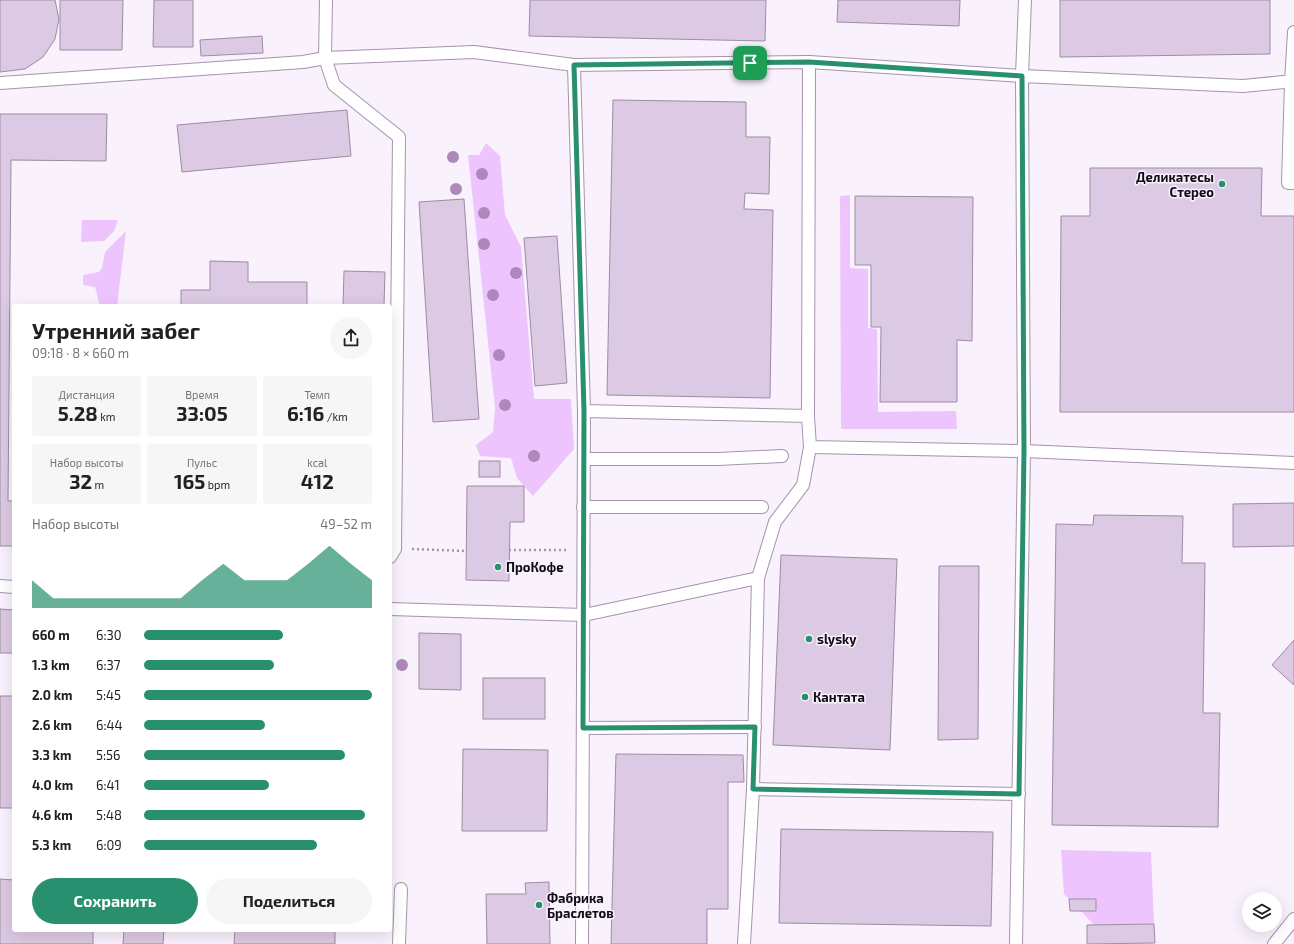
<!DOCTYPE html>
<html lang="ru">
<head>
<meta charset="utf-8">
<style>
  :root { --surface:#fff; --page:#f6f6f6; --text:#202124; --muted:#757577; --accent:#28906e }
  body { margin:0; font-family:"Exo 2",sans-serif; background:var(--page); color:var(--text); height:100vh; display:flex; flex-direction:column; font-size:15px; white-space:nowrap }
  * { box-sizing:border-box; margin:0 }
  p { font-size:13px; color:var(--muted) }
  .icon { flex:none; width:22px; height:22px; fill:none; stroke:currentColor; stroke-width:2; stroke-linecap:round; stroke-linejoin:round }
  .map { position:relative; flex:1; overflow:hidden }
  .panel { position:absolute; left:12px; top:304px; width:380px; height:628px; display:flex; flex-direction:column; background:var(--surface); border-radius:4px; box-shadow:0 4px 16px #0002 }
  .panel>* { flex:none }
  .tools { position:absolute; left:1242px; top:892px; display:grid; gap:8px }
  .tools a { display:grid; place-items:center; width:40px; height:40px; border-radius:50%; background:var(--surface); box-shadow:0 4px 16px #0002; font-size:20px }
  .pin { position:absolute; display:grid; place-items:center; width:34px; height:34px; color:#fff; margin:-17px; border-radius:8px; box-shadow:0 2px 6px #0006 }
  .round { display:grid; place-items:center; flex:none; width:42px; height:42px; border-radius:21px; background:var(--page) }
  .head { display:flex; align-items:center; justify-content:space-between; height:68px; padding:0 20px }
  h1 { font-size:22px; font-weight:700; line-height:30px }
  .figures { display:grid; grid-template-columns:repeat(3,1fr); gap:6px; height:68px; padding:4px 20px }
  .figures div { display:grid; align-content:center; border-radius:4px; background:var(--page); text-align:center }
  .figures b { font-size:20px; font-weight:700 }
  .figures small { font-size:11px; font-weight:400 }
  .figures p { font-size:11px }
  .chart { height:112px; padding:8px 20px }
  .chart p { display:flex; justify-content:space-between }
  .chart svg { width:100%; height:72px; margin-top:4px; fill:var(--accent); opacity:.7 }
  .primary-button { display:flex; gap:8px; margin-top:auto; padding:8px 20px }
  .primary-button a { flex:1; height:46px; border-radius:24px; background:var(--accent); color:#fff; font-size:16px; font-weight:700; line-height:46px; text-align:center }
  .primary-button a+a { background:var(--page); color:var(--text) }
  ul { padding:0 20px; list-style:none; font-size:13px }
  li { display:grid; grid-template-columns:64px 48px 1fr; align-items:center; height:30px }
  li i { height:10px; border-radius:5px; background:var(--accent) }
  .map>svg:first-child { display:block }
  .green { fill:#eec4fe }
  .building { fill:#dcc9e3; stroke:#9d8ca4 }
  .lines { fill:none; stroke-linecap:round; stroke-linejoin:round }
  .lane-casing { stroke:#a594ac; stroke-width:14 }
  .path { stroke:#9e97a1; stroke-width:2.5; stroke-dasharray:2 3; stroke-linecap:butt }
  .lane { stroke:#fff; stroke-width:12 }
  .tree { fill:#ae87bb }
  .route-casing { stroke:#fff; stroke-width:8 }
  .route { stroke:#28906e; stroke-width:5 }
  .poi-dot { fill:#28906e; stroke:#f9f1fc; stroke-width:1.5 }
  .labels { text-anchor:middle; stroke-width:3; stroke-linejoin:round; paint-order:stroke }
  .poi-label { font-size:13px; font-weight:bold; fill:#110b14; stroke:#f9f1fc; text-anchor:start }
</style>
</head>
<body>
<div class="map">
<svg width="1294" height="944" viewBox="0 0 1294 944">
  <rect width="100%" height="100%" fill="#f9f1fc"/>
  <g class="green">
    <polygon points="486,143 500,156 505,215 521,247 534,399 571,399 574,449 533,496 517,478 511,458 480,456 476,445 493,432 495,408 468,155 479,155"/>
    <polygon points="850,195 850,268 868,269 868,328 877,329 878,412 956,411 957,429 841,429 840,196"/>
    <polygon points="82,220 118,220 114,231 104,241 81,242"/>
    <polygon points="126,231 117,306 100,306 95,287 83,285 83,275 99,272 102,268 105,252"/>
    <polygon points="1061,850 1151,852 1154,924 1094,925 1081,911 1096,911 1096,899 1069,899 1064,894"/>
  </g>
  <g class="building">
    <polygon points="0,0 55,0 59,19 55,39 43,57 25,69 0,72"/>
    <polygon points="60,0 123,0 122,50 60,50"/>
    <polygon points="154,0 193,0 193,47 153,47"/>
    <polygon points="530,0 766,0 765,41 529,36"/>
    <polygon points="838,0 960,0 959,26 837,22"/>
    <polygon points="1060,0 1270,0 1270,54 1060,57"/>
    <polygon points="262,36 263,53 201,56 200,40"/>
    <polygon points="613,100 746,102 746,137 770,137 769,194 745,193 744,209 773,210 770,398 607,395"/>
    <polygon points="347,110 351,156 182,172 177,125"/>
    <polygon points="0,114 107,114 106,161 11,160 8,501 14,501 14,546 0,546"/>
    <polygon points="1090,168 1262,168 1261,216 1294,216 1294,412 1060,412 1061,216 1090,216"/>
    <polygon points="855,196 973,197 972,341 957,340 957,402 880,402 881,327 871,327 871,265 855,265"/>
    <polygon points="464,199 479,419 433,422 419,202"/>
    <polygon points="557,236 567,383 535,386 524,238"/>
    <polygon points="210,261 248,262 248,282 307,282 307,306 181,306 181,290 210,290"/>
    <polygon points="344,271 385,272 384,306 343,306"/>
    <rect x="479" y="461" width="21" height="16"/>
    <polygon points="467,486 524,486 524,522 510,522 509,581 466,580"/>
    <polygon points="1294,503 1294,546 1233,547 1233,504"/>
    <polygon points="1094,515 1183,516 1182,563 1205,563 1203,713 1220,713 1218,827 1052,825 1056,524 1093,525"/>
    <polygon points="781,555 897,559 890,750 773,745"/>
    <polygon points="939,566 979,566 978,739 938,740"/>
    <polygon points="0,609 14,610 14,653 0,653"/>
    <polygon points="419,633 461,634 461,690 419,689"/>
    <polygon points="1294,640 1294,685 1272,665"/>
    <rect x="483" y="678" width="62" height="41"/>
    <rect x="0" y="696" width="14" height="112"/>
    <polygon points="463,749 548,750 547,831 462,831"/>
    <polygon points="616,754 743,755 744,782 728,782 728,909 707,909 707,944 611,944"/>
    <polygon points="781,829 993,832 991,926 779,923"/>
    <polygon points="0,879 14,880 14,930 93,930 93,944 0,944"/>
    <polygon points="549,882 550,944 487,944 486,894 526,894 525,883"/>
    <polygon points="1069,899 1096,899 1096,911 1070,911"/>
    <polygon points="1154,924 1155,943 1087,944 1087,925"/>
    <polygon points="124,930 164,930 163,944 123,944"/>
    <polygon points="235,930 335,930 335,944 234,944"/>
  </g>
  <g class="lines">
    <g class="lane-casing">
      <g id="lane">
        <polyline points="326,0 325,58 334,85 399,137 395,549 390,557"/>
        <polyline points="1294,32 1291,82 1288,183 1294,183"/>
        <polyline points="574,65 584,411 582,944"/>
        <polyline points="0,83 303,62 325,58 474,52 574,65 809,62 1022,76 1025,0"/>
        <polyline points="584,411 808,416 810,447 1024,451 1294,463"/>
        <polyline points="808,416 809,62"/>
        <polyline points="584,459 718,459 782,456"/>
        <polyline points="583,507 762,507"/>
        <polyline points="758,578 775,522 803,485 810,447"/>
        <polyline points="0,586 14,587"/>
        <polyline points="390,609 584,615 758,578 753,789 744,944"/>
        <polyline points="583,728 755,727"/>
        <polyline points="753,789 1019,794"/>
        <polyline points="399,944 401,889"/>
        <polyline points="1016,944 1024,451 1022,76 1243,86 1294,81"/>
        <polyline points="1274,944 1294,919"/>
      </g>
    </g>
    <g class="path">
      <polyline points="412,549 466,551"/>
      <polyline points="509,550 567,550"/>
    </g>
    <use href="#lane" class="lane"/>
  </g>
  <g class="tree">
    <circle cx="453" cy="157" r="6"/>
    <circle cx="482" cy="174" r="6"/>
    <circle cx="456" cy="189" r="6"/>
    <circle cx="484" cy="213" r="6"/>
    <circle cx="484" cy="244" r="6"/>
    <circle cx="516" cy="273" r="6"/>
    <circle cx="493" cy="295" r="6"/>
    <circle cx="499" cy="355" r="6"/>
    <circle cx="505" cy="405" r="6"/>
    <circle cx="534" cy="456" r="6"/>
    <circle cx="402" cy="665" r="6"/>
  </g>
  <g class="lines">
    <g class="route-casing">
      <polygon id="route" points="809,62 1022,76 1024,451 1019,794 753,789 755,727 583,728 584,411 574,65"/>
    </g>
    <use href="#route" class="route"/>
  </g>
  <g class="poi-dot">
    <circle cx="1222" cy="184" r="4"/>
    <circle cx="498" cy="567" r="4"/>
    <circle cx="809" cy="639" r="4"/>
    <circle cx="805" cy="697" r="4"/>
    <circle cx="539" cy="905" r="4"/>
  </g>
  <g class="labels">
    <g class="poi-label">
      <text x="1214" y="182" text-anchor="end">Деликатесы<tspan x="1214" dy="15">Стерео</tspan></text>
      <text x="506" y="572">ПроКофе</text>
      <text x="817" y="644">slysky</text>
      <text x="813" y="702">Кантата</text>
      <text x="547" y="903">Фабрика<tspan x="547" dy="15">Браслетов</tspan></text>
    </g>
  </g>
</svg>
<div class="tools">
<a><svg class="icon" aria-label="layers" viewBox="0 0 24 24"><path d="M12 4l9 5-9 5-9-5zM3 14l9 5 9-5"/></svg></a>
</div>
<div class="pin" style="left:750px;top:63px;background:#1e9e55"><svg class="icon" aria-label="arrive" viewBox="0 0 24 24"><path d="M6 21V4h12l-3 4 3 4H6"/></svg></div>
<section class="panel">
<div class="head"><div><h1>Утренний забег</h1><p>09:18 · 8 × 660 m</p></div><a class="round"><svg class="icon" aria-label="share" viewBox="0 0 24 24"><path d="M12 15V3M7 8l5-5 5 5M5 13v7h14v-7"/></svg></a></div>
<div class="figures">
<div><p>Дистанция</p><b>5.28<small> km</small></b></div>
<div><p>Время</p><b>33:05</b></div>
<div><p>Темп</p><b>6:16<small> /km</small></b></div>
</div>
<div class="figures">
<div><p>Набор высоты</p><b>32<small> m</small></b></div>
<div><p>Пульс</p><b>165<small> bpm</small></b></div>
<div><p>kcal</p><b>412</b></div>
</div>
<div class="chart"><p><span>Набор высоты</span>49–52 m</p>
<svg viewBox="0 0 160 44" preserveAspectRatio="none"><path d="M0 44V27L10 38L20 38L30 38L40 38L50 38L60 38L70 38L80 27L90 17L100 27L110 27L120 27L130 17L140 6L150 17L160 27V44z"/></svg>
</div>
<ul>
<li><b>660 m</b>6:30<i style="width:61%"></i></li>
<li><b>1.3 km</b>6:37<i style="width:57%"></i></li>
<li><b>2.0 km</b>5:45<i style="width:100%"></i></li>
<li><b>2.6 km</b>6:44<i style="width:53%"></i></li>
<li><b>3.3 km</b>5:56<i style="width:88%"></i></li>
<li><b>4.0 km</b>6:41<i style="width:55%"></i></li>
<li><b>4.6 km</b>5:48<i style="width:97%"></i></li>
<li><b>5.3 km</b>6:09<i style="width:76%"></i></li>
</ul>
<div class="primary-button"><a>Сохранить</a><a>Поделиться</a></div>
</section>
</div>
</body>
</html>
